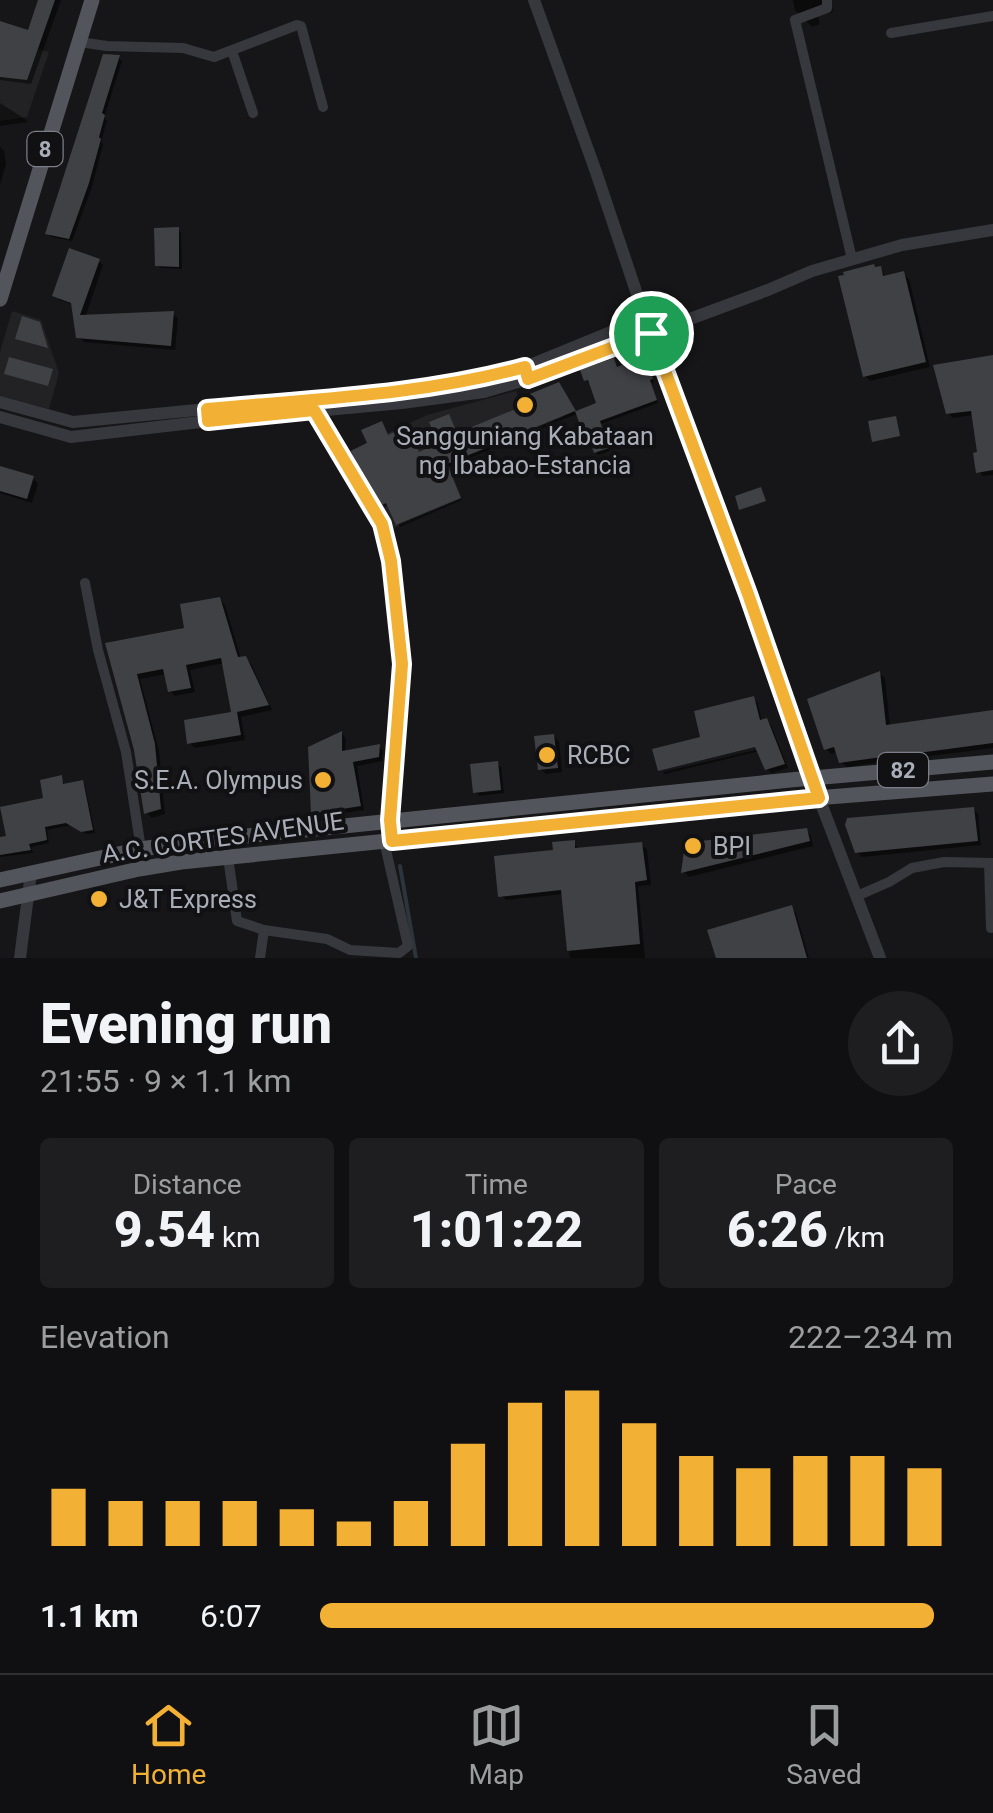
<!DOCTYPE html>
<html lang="en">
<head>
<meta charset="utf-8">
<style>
  :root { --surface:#101012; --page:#1e1e20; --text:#f1f3f6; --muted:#9c9d9f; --line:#303032; --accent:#f2b134 }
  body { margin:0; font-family:Roboto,sans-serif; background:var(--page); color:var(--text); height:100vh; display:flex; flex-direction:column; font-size:38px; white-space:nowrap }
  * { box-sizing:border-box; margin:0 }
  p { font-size:32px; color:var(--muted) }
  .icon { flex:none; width:55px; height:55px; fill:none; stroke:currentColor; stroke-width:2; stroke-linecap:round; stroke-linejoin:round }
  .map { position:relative; height:958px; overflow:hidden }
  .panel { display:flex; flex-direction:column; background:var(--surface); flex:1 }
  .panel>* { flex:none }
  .pin { position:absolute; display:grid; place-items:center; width:85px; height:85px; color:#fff; margin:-42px; border:5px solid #fff; border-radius:50%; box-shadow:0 2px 10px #0007 }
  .round { display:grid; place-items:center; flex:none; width:105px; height:105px; border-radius:52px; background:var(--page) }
  .head { display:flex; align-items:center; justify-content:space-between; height:170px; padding:0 40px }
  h1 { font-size:55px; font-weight:800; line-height:75px }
  .figures { display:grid; grid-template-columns:repeat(3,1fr); gap:15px; height:170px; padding:10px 40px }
  .figures div { display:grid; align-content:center; border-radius:10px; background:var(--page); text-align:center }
  .figures b { font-size:50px; font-weight:800 }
  .figures small { font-size:28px; font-weight:400 }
  .figures p { font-size:28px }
  .chart { height:280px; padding:20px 40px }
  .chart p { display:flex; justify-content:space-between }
  .chart svg { width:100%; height:180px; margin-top:10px; stroke:var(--accent); stroke-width:6 }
  ul { padding:0 40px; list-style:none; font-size:32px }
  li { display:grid; grid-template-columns:160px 120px 1fr; align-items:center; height:75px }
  li i { height:25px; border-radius:12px; background:var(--accent) }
  .tabs { display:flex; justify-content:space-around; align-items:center; height:140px; border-top:2px solid var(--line); background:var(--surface); font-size:28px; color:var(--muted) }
  .tabs a { display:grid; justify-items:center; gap:5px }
  .tabs .current { color:var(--accent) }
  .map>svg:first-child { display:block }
  .built { fill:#222225 }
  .shadow { fill:#0007 }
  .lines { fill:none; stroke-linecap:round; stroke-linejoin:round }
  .stream { stroke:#2c353c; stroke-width:4 }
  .building { fill:#404145 }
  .minor { stroke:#37383d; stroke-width:10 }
  .tertiary { stroke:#37383d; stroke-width:12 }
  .primary { stroke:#53555c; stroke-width:15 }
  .route-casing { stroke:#fff; stroke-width:20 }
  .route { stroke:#f2b134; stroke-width:12 }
  .poi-dot { fill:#f2b134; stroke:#111113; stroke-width:4 }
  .labels { text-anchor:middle; stroke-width:8; stroke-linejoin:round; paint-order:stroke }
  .shield { fill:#111113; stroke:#7b7e86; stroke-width:2.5 }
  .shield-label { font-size:22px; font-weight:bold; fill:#a8adb8 }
  .poi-label { font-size:25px; fill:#a8adb8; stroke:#111113; text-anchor:start }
  .street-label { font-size:25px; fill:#a8adb8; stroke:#111113 }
</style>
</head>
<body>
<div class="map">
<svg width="993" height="958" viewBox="0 0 993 958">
  <rect width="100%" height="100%" fill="#161618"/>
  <g class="built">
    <polygon points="22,45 49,52 27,117 0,121 0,52"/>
    <polygon points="12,311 41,320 59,373 49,409 0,396 0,352"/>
    <polygon points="516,391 527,417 557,405 564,417 448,464 462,499 391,529 345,453 427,415"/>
  </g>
  <g class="shadow">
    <polygon points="40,0 61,0 31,84 0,80 0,24 29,33"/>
    <polygon points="793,0 831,0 833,12 818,16 820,24 812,27 795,10"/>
    <polygon points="119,58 122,61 104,118 107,121 101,142 103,144 92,187 72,241 51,237 48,233"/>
    <polygon points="0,103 25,119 28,122 0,126"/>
    <polygon points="0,147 4,151 6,164 0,185"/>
    <polygon points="178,229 181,233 182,269 161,268 157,265"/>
    <polygon points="98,261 103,265 85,318 173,314 178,318 175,350 84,342 79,337 74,305 60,300 55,296"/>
    <polygon points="880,268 886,278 904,274 909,279 930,367 870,381 865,376 876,269"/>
    <polygon points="993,358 993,475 983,476 979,471 980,454 974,415 953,418 948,413"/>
    <polygon points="645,359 654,382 651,383 658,403 601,424 610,451 598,455 596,452 579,413 448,467 462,500 400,527 389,504 385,507 382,504 370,444 389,438 420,454 527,408 561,387 576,413 599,405 591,382 589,383 586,380 616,364 618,369"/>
    <polygon points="0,468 33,478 38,484 32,503 0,493"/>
    <polygon points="220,600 225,605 241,659 245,658 251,664 272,710 241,717 245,740 195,748 189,743 234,714 224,663 190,670 195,692 175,696 170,691 167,674 140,679 159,751 165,814 152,818 147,813 137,749 109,645 187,630"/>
    <polygon points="880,674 885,678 890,727 993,713 993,748 923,757 916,762 899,764 895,760 847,767 841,762 838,752 831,754 826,748"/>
    <polygon points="753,699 758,703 762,722 767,721 771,725 788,768 772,773 767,769 760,751 665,774 663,772 768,747 703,738"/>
    <polygon points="342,734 346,738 345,753 379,747 383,751 382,761 357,766 364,810 318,817 314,813"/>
    <polygon points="554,736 559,742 562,772 546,774 540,769"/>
    <polygon points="497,764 501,767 504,793 479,796 476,792"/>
    <polygon points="61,778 65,786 82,782 85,786 95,833 86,834 71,825 47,830 49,843 31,847 33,853 0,857 0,839 9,838 46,800"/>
    <polygon points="973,809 978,814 981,845 862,857 857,852"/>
    <polygon points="806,830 811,836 813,846 689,877 684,872"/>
    <polygon points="574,843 579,850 642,845 647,850 651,885 638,886 645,958 570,958 564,894 506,900 501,895 556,853"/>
    <polygon points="791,908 796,913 809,958 718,958 711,932"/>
  </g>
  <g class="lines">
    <polyline class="stream" points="400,866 416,958"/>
  </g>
  <g class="building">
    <polygon points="38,0 55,0 27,80 0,77 0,21 28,30"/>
    <polygon points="103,54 120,55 102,113 105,115 99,137 101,139 89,183 69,239 45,234"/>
    <polygon points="179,227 179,267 155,266 154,228"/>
    <polygon points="69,248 100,259 80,315 174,311 171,346 76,338 71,303 52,296"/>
    <polygon points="874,264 875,267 881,266 883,276 904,271 926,362 863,377 838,276 844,275 843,272"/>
    <polygon points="22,316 40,322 48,348 15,339"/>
    <polygon points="993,355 993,470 976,473 973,453 977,452 971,411 946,414 933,365"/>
    <polygon points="645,356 653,379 650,380 657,400 600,421 609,448 594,453 585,427 581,428 575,411 447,464 461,498 396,525 386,503 380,506 360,471 351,451 367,443 361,430 382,421 388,435 407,426 419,452 438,443 429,422 449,414 457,433 523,406 520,398 559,382 576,411 596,403 588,380 584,381 580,370 614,358 617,367"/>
    <polygon points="9,357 53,369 48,386 4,374"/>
    <polygon points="896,416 900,436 872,442 868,421"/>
    <polygon points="0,466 34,476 27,499 0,491"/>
    <polygon points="761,487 766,501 739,510 735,496"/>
    <polygon points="220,597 238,657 246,656 269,705 237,712 241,735 187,744 184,720 231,712 221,658 186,665 191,688 168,692 163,669 137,674 155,744 161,809 144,814 134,750 105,643 184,628 180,604"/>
    <polygon points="880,671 886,725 993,710 993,743 918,753 911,758 891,760 889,756 839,763 834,747 824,750 807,699"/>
    <polygon points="754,696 760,720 767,718 785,764 765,770 755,747 658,771 652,749 700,737 694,711"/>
    <polygon points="342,731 342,751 380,744 379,757 353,762 361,806 311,814 308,747"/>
    <polygon points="554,734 558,768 538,770 534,736"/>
    <polygon points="498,761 501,790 473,793 470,764"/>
    <polygon points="62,775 63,784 83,780 93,830 81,832 66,823 45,827 47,840 29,844 31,850 0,855 0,837 6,836 0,807 43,798 40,780"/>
    <polygon points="974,807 978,841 855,853 845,825 847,818"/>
    <polygon points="807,828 810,841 681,873 685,843"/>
    <polygon points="575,840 575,848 642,842 647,880 635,882 640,944 567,951 561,890 498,897 494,856 553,850 552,842"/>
    <polygon points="792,905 807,958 716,958 707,930"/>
  </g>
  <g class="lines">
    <g class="minor">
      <polyline points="827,0 827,8 795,20 852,259"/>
      <polyline points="891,33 993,16"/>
      <polyline points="79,42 107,46 183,48 214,57 297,25 301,26 323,107"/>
      <polyline points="232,51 253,113"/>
      <polyline points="314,410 381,525 391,561 402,664 390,820 392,841"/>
      <polyline points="85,583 98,650 126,752 141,849"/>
      <polyline points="228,857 237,921 264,930 327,939 350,950 399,953 408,946 384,841"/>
      <polyline points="989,863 991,928"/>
      <polyline points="857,896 889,882 912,868 944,862 993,863"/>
      <polyline points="260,958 264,930"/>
    </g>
    <g class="tertiary">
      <polyline points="534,0 596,172 645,318 748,595 819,798 880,958"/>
      <polyline points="0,402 73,422 402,390 481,379 525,367 645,318"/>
      <polyline points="0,417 71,437 209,421 402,403 484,392 528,379 768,290 812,271 902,245 993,230"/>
      <polyline points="20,958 31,873"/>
    </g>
    <g class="primary">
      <polyline points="0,299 92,0"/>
      <polyline points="0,880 141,849 188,842 790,780 993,762"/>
      <polyline points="0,901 139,869 181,862 790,800 993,784"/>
    </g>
  </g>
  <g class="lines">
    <g class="route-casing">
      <path id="route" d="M 651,333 L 748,594 L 819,798 L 392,841 L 390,820 L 402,664 L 391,561 L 382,524 L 314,410 L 208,421 L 207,409 C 313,399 423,395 525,367 L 528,379 Z"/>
    </g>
    <use href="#route" class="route"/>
  </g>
  <g class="poi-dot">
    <circle cx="525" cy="405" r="10"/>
    <circle cx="547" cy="755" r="10"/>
    <circle cx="323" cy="780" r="10"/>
    <circle cx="693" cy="846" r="10"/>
    <circle cx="99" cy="899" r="10"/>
  </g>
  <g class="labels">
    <g class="shield">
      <rect x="27.5" y="132" width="35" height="34" rx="8"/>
      <rect x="878" y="753" width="50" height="34" rx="8"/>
    </g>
    <g class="shield-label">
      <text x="45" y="157">8</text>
      <text x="903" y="778">82</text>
    </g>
    <g class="poi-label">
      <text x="525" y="445" text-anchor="middle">Sangguniang Kabataan<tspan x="525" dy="29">ng Ibabao-Estancia</tspan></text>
      <text x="567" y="764">RCBC</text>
      <text x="303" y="789" text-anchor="end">S.E.A. Olympus</text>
      <text x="713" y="855">BPI</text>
      <text x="119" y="908">J&amp;T Express</text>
    </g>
    <g class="street-label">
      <text transform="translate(223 837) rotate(-8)" y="9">A.C. CORTES AVENUE</text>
    </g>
  </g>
</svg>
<div class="pin" style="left:651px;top:333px;background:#1e9e55"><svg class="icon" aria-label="arrive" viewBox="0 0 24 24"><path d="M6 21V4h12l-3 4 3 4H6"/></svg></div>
</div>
<section class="panel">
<div class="head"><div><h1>Evening run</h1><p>21:55 · 9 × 1.1 km</p></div><a class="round"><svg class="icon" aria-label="share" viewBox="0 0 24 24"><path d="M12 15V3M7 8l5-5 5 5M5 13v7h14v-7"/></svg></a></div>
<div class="figures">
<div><p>Distance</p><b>9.54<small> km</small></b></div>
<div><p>Time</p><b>1:01:22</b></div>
<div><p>Pace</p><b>6:26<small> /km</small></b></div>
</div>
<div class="chart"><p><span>Elevation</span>222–234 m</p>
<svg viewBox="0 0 160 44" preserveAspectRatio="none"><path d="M5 44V30M15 44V33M25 44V33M35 44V33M45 44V35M55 44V38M65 44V33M75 44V19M85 44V9M95 44V6M105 44V14M115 44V22M125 44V25M135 44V22M145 44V22M155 44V25"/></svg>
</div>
<ul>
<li><b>1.1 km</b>6:07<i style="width:97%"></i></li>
</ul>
</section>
<nav class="tabs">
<a class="current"><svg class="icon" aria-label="home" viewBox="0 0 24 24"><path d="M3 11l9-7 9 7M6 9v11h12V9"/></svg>Home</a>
<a><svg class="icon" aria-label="map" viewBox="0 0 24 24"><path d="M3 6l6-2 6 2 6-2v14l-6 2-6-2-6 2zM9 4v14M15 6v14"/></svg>Map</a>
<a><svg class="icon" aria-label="saved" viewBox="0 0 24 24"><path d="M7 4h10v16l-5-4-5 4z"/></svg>Saved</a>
</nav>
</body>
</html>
